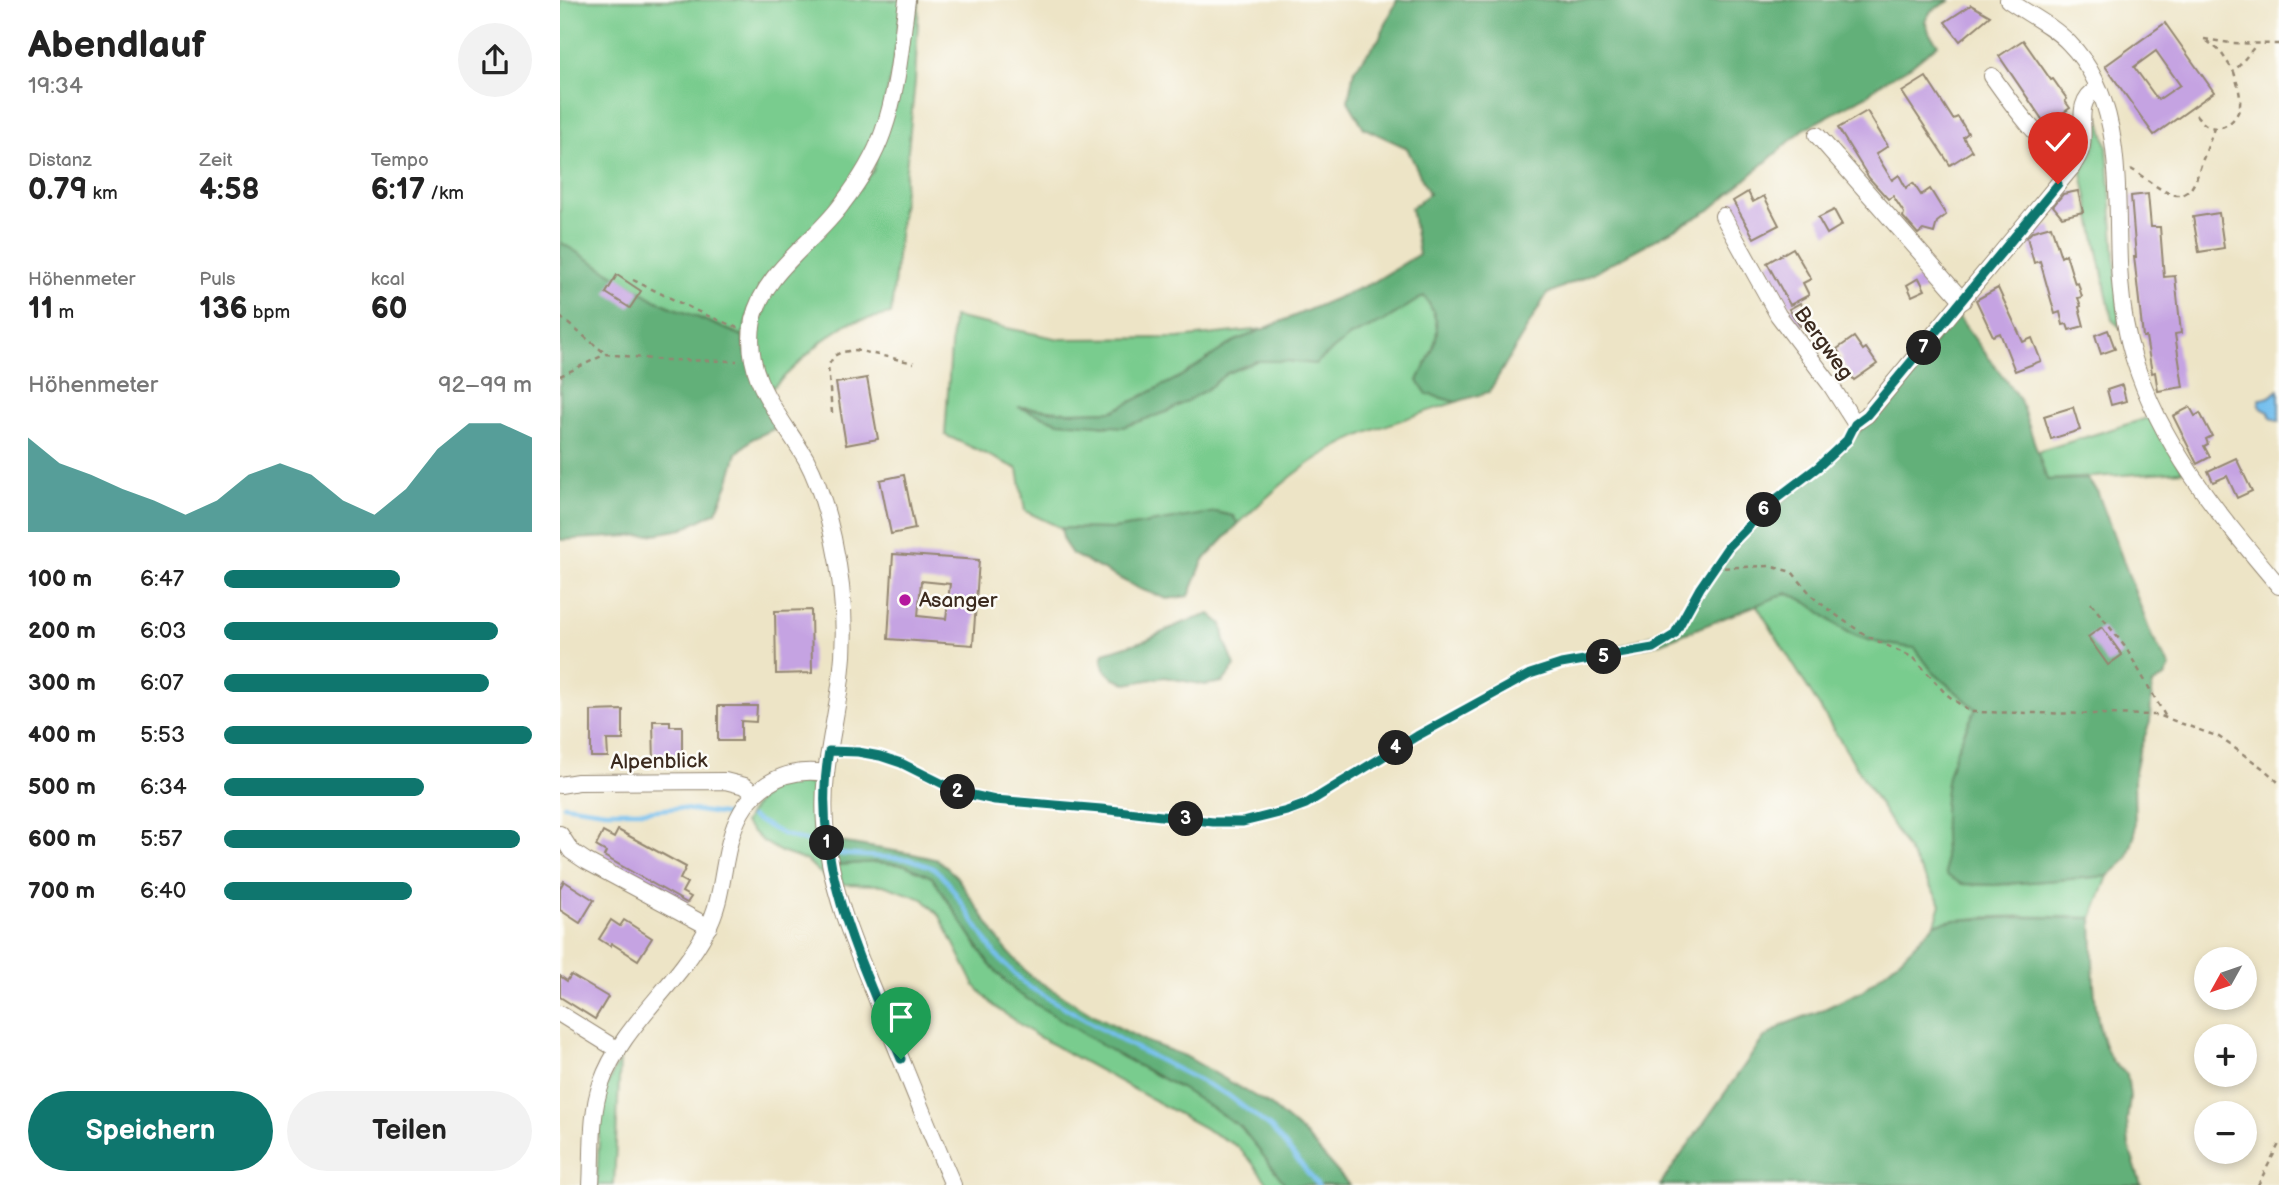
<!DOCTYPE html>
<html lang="de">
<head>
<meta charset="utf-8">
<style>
  :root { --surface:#fff; --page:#f2f2f2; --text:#222; --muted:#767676; --accent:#0f766e }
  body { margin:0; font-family:"Balsamiq Sans",sans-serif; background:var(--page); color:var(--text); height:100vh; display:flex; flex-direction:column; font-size:26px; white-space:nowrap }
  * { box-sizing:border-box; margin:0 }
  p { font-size:23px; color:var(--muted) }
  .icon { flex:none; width:38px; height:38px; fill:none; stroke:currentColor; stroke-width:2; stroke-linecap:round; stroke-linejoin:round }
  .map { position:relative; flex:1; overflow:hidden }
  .drawer { display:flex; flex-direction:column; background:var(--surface); width:560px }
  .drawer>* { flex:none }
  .needle { width:46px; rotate:230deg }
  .controls { position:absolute; left:1634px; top:947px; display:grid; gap:14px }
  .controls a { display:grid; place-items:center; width:63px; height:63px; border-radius:50%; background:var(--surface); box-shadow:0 4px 10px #0003; font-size:35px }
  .pin { position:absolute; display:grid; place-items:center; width:60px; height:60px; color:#fff; margin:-72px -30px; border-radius:50% 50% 50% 0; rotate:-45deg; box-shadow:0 0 7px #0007 }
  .pin .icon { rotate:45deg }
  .km { position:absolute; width:35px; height:35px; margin:-18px; border-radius:50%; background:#222; color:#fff; font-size:19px; line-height:35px; text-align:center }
  .round { display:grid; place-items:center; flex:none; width:74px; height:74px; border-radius:37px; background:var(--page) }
  .headline { display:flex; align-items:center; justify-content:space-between; height:119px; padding:0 28px }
  h1 { font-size:38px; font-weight:800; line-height:52px }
  .stats { display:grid; grid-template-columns:repeat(3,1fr); gap:10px; height:119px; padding:7px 28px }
  .stats div { display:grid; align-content:center }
  .stats b { font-size:30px; font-weight:800 }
  .stats small { font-size:19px; font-weight:400 }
  .stats p { font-size:19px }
  .chart { height:196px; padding:14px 28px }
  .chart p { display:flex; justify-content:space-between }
  .chart svg { width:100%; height:126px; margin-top:7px; fill:var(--accent); opacity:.7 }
  .primary-button { display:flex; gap:14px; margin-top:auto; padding:14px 28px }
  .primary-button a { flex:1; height:80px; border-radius:42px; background:var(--accent); color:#fff; font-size:28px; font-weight:800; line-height:80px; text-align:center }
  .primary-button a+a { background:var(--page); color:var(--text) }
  ul { padding:0 28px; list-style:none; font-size:23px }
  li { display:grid; grid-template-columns:112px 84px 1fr; align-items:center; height:52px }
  li i { height:18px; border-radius:9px; background:var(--accent) }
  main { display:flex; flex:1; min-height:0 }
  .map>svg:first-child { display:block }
  .green { fill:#79cc8e; stroke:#5a7b56; stroke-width:2 }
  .forest { fill:#62b079; stroke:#4e6d4c; stroke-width:2 }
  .water { fill:#75bfee; stroke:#587486; stroke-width:2 }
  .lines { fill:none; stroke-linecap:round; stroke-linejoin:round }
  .stream { stroke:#75bfee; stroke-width:4.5 }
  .building { fill:#c5a3e2; fill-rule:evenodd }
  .minor-casing { stroke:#948772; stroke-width:18 }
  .path { stroke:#948772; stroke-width:2.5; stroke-dasharray:5 5; stroke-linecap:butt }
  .minor { stroke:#fff; stroke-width:16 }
  .route-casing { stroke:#fff; stroke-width:14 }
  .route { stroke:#0f766e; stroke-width:9 }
  .poi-dot { fill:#b5179e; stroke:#fdfcf7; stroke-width:2.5 }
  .labels { text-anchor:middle; stroke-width:5; stroke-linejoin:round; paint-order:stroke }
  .street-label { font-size:21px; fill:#3b2a1e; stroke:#fdfcf7 }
  .poi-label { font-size:21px; fill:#3b2a1e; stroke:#fdfcf7; text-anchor:start }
</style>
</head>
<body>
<main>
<section class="drawer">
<div class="headline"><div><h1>Abendlauf</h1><p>19:34</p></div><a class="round"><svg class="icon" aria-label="share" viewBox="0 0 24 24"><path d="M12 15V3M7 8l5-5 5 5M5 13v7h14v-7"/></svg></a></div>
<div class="stats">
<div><p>Distanz</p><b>0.79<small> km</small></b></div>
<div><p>Zeit</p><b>4:58</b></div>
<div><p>Tempo</p><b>6:17<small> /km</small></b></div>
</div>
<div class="stats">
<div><p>Höhenmeter</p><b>11<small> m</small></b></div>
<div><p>Puls</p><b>136<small> bpm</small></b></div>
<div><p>kcal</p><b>60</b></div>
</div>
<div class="chart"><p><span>Höhenmeter</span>92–99 m</p>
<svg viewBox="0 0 160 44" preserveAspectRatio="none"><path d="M0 44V11L10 20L20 24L30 29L40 33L50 38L60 33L70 24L80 20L90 24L100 33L110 38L120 29L130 15L140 6L150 6L160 11V44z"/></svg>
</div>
<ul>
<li><b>100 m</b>6:47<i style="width:57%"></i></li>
<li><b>200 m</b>6:03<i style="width:89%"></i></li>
<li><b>300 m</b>6:07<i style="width:86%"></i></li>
<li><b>400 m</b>5:53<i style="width:100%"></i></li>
<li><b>500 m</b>6:34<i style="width:65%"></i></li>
<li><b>600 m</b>5:57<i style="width:96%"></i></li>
<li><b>700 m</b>6:40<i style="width:61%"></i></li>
</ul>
<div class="primary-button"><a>Speichern</a><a>Teilen</a></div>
</section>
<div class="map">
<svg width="1719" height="1185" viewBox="0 0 1719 1185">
  <rect width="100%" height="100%" fill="#fdfcf7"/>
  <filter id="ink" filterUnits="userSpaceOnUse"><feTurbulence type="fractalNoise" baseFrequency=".0143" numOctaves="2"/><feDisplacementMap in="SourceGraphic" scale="14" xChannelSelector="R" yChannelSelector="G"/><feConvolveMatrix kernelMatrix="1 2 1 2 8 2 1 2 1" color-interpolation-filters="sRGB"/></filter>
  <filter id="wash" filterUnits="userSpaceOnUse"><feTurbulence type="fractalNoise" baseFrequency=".00686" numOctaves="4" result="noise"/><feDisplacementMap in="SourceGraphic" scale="28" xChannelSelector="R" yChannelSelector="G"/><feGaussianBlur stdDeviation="1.57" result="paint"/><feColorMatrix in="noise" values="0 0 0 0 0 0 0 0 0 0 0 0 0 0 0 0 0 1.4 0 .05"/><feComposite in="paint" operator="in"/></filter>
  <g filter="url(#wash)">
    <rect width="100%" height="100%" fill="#ede4c6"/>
    <g class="green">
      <polygon points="0,0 342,0 333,67 317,136 290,185 190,308 183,336 97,301 0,242"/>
      <polygon points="353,0 359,0 355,82 331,314 288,323 262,341 210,390 197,352 197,329 210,294 313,171"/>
      <polygon points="1534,110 1538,113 1547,146 1560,327 1552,320 1522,173 1525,129 1529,113"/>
      <path d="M 864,296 C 888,331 874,346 858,381 L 867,394 L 896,402 C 851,417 803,430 761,456 C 731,474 704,500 678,524 L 673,516 L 608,520 L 554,529 L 501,528 L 465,511 L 458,469 L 385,435 L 393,317 L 500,339 L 619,338 L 704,329 L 673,342 L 620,377 L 553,411 L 509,412 L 461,407 L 547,427 L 646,390 L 667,373 L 696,361 L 726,361 L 755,364 L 790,336 L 822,322 Z"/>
      <polygon points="1591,417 1623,471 1487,480 1477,452"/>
      <path d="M 1227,593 C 1254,602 1263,618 1286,631 C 1306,642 1332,645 1355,648 L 1373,672 L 1416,709 L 1403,734 L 1402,884 L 1434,885 L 1548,876 L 1532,918 C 1481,917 1426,913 1375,924 L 1381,904 L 1196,604 Z"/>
      <path d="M 240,780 L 252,786 L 257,800 L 267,879 L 247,861 L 221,852 L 201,840 L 184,823 C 197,799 212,781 240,780 Z"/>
      <polygon points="315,862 345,865 372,877 430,965 510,1024 558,1055 622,1089 681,1127 726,1185 709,1185 690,1160 677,1146 475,1035 434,1006 415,986 380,916 363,899 323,885 282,884 278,865"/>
      <polygon points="60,1059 54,1185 37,1185 40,1113 46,1087"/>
    </g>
    <g class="forest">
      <path d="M 837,0 L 1391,0 L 1371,11 L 1365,21 L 1370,34 L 1378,44 L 1351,66 L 1318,85 L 1309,94 L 1244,129 L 1150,210 L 1033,273 L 987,294 L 929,392 L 896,402 L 867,394 L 858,381 C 873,347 889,330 864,296 L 822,322 L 790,336 L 755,364 L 726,361 L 696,361 L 667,373 L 646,390 L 609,411 L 563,427 L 498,422 L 458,407 L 509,412 L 553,411 L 620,377 L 673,342 L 812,283 L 859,254 L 851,208 L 869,194 L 847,148 L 804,128 L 788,101 L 794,70 L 819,39 Z"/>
      <polygon points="0,242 97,301 183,336 184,347 218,427 192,439 177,453 168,484 156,512 123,529 89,535 0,540"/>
      <path d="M 1397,315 L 1460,400 L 1487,480 L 1527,479 L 1537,491 L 1592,637 L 1610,667 L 1605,677 L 1592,685 L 1590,722 L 1579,752 L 1574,778 L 1575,834 L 1567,859 L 1548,876 L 1434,885 L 1402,884 L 1386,875 C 1384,844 1382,812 1387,781 C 1392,756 1405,731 1416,709 L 1373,672 L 1355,648 C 1332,645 1306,642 1286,631 C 1263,618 1254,602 1227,593 L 1101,643 L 1058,653 L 1018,656 L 1026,652 L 1065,645 L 1116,626 L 1130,614 L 1143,591 L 1181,541 L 1214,509 L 1275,459 L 1291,442 Z"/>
      <polygon points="656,512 673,516 678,524 643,561 629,596 607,599 580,589 512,554 504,542 501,528 554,529"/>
      <polygon points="650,614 662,624 665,641 675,666 663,682 645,685 604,677 567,684 553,678 544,669 542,660 544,653 586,640 620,624"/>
      <polygon points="273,841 353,854 378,860 396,876 443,946 470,976 534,1015 585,1041 625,1056 710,1105 746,1136 789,1185 726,1185 681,1127 622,1089 558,1055 456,992 430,965 372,877 345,865 315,862 278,865"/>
      <path d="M 1463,917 L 1532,918 C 1534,961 1530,1020 1551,1059 C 1554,1065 1562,1070 1567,1074 L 1570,1097 L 1567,1120 L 1569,1147 L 1581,1185 L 1100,1185 L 1203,1039 L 1225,1024 L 1260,1011 L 1302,991 L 1340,959 L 1375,924 L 1393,920 Z"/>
    </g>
    <polygon class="water" points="1719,390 1719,421 1718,421 1711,418 1709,412 1701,408 1699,403 1700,399 1709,397"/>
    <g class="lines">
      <g class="stream">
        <polyline points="4,805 45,811 86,811 117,808 168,815"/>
        <polyline points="191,817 222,834 259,845"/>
        <polyline points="278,854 349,859 374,868 388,882 435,954 466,985 564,1042 668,1095 711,1128 758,1185"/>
      </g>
    </g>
    <g id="blocks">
      <g class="building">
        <polygon points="1411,5 1430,16 1400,41 1385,22"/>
        <path d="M 1605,23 L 1654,92 L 1594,135 L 1545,66 ZM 1596,51 L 1620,85 L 1598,100 L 1574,67 Z"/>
        <polygon points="1463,40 1491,80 1493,79 1507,99 1505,101 1510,108 1486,125 1439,56"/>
        <polygon points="1366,77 1393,119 1398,117 1408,133 1403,137 1412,151 1390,165 1342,92"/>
        <polygon points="1307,111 1328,146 1316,154 1332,180 1339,175 1346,188 1353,183 1361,195 1370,189 1386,215 1377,222 1374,233 1363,230 1358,234 1343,217 1344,213 1333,196 1328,199 1309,178 1278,128"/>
        <polygon points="1518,191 1523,212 1502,217 1493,206 1503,194"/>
        <polygon points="1188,192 1193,202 1204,196 1219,225 1194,238 1173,201"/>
        <polygon points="1588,194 1591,227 1600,227 1604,277 1615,276 1621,333 1615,334 1623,387 1598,391 1595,372 1592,373 1586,337 1583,337 1575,265 1574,257 1576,257 1571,196"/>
        <polygon points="1274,210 1282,225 1267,234 1258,218"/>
        <polygon points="1659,213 1664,248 1639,252 1633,217"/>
        <polygon points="1491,226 1501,257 1506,254 1515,284 1518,283 1522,297 1518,298 1521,306 1519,307 1524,326 1509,330 1507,324 1503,325 1500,312 1495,314 1480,261 1474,263 1467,237 1473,231"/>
        <polygon points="1233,248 1251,279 1243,283 1249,295 1230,305 1207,263"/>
        <polygon points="57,275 81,291 70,308 46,293"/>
        <polygon points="1359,278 1365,290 1352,296 1347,285"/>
        <polygon points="1438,288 1463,342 1472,338 1481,361 1455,371 1440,333 1433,336 1416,300"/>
        <polygon points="1240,303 1250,321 1240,326 1229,309"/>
        <polygon points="1548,330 1555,349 1541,354 1535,335"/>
        <polygon points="1294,337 1303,350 1306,348 1317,364 1294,380 1281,360 1283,359 1277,349"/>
        <polygon points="307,378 318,439 286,445 276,383"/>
        <polygon points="1562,385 1566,401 1551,405 1547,390"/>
        <polygon points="1513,407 1520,430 1491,439 1484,416"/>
        <polygon points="1630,407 1635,416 1640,413 1652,436 1646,439 1648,444 1644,446 1650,457 1637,464 1613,416"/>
        <polygon points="1676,458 1692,491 1677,498 1667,476 1653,482 1648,471"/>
        <polygon points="344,475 355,529 331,534 320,480"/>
        <path d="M 333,554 L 419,560 L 413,645 L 328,639 ZM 361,581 L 390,584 L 386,619 L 358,616 Z"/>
        <polygon points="251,610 252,673 216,674 215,611"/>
        <polygon points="1542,627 1562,655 1548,665 1528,637"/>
        <polygon points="158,706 197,706 196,722 181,721 181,741 158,741"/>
        <polygon points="63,710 63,740 47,740 48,757 31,757 31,711"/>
        <polygon points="93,721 110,721 110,726 122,726 122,756 111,756 111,765 94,765"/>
        <polygon points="58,830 126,867 120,879 127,883 122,892 131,897 127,903 44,856 46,852 36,846 43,832 54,838"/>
        <polygon points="4,881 34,900 20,923 0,910 0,888"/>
        <polygon points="51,920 60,926 64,920 92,938 78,960 51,943 50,946 39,939"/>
        <polygon points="11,975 48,997 35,1019 0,997 0,976 7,981"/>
      </g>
    </g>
  </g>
  <g filter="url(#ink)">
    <use href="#blocks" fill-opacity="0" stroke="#948772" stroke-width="2"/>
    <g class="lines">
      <g class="minor-casing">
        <g id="minor">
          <path d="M 347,0 C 341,44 338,90 323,132 C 314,158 298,183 282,204 C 254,243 204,271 193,320 C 182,377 219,413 246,459 C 259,483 267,511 273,538 C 283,584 287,630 281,678 C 275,729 261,771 265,824 C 269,892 299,956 325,1019 C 347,1074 369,1130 393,1185"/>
          <path d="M 1448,0 C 1468,14 1492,25 1509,43 C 1569,104 1554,203 1560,281 C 1562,307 1566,334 1574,359 C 1601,447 1661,517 1719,586"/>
          <path d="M 1432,76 C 1458,113 1477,138 1512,167"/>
          <polyline points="1257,135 1403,301"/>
          <path d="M 1163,216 L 1218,315 L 1270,384 L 1295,423 L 1307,415 L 1512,167 C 1516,160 1521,154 1522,146 C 1525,125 1515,101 1537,89"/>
          <polyline points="0,785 18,782 165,781 185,786 195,794"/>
          <polyline points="0,834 11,851 26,861 149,927"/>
          <polyline points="0,1014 58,1050"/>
          <path d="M 31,1185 C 33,1153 30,1115 41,1084 C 61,1026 117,986 146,931 C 164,898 161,868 172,834 C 185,791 220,766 265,773"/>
        </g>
      </g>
      <g class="path">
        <polyline points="1644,39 1670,43 1719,44"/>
        <polyline points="1647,41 1660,51 1674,72"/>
        <path d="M 1636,115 C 1639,118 1643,124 1648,126 C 1662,133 1679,119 1680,105 C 1681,94 1677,83 1674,72 L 1696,45"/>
        <path d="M 1571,169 C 1583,176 1596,188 1609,193 C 1633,203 1637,175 1643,159 C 1647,149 1651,138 1654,128"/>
        <polyline points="73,280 141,313 178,328"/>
        <polyline points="0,317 46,354"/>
        <polyline points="0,376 46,354 102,360 177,361"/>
        <polyline points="272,413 268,366 274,356 282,352 296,350 354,363"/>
        <polyline points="1154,568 1209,566 1232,572 1255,599 1280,618 1307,636 1354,658 1386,694 1410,712 1598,715 1659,737 1704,769 1719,783"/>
        <polyline points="1531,603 1566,648 1607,719"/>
        <path d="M 286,752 C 340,754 366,784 415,797 C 454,806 497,805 537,809 C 614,816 670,836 746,804 L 857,736 L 970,674 L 1001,664 L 1092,647 L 1114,636 L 1140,588 L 1168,547 L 1212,502 L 1278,450 L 1289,436"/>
        <polyline points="1698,1185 1719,1144"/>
      </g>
      <use href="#minor" class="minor"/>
    </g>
  </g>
  <g class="lines" filter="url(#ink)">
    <g class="route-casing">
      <path id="route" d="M 341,1059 C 301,961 249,860 269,751 L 298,752 L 320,756 L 341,763 L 399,792 L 435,800 L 541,809 L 653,822 L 683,822 L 727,811 L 746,804 L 857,736 L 970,674 L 1001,664 L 1093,648 L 1114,635 L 1140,588 L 1168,547 L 1212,502 L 1258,467 L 1287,440 L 1295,424 L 1307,415 L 1498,184"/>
    </g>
    <use href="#route" class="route"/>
  </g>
  <circle class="poi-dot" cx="345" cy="600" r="7"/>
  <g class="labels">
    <g class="street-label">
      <text transform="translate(1264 343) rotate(54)" y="7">Bergweg</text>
      <text transform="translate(99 761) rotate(-1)" y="7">Alpenblick</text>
    </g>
    <g class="poi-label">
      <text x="359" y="607">Asanger</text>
    </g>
  </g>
</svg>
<div class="controls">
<a><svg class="needle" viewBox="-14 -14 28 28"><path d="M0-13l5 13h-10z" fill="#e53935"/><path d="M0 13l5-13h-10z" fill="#767676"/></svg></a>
<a>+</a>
<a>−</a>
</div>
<div class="pin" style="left:341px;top:1059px;background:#1e9e55"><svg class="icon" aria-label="arrive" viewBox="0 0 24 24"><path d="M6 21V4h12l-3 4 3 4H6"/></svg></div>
<div class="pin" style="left:1498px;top:184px;background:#d93025"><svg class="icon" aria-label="check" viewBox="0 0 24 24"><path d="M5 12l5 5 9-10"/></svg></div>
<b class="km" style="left:267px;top:843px">1</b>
<b class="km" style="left:398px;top:792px">2</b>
<b class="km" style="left:626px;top:819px">3</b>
<b class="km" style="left:836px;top:748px">4</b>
<b class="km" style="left:1044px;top:657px">5</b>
<b class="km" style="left:1204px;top:510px">6</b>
<b class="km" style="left:1364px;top:348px">7</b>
</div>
</main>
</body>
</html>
